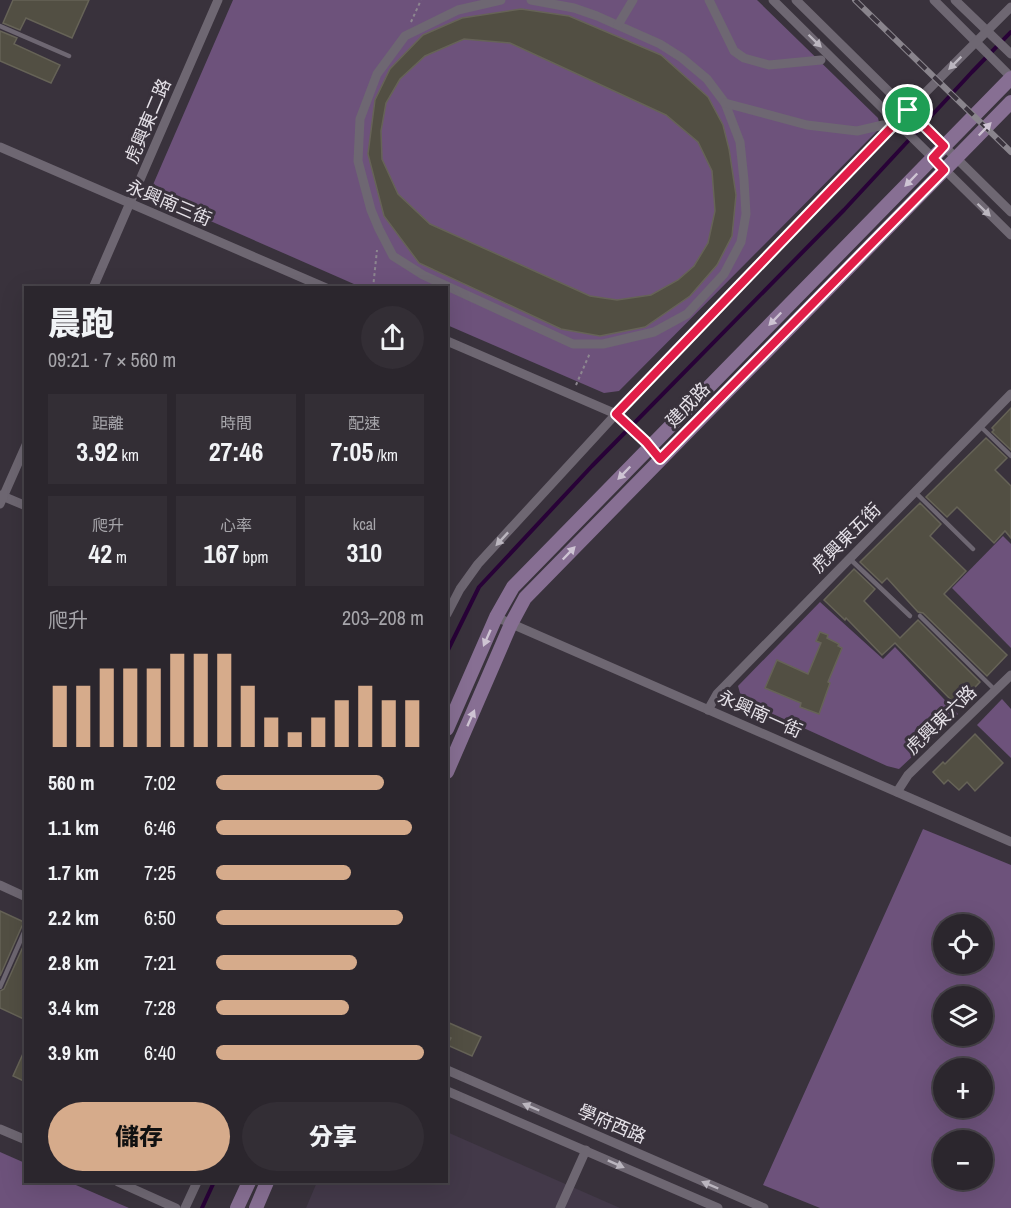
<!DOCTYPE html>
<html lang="zh-TW">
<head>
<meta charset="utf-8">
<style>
  :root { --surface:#2b262d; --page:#332e35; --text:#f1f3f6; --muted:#a6a5aa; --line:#474349; --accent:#d6ab8b }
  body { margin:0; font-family:"Archivo Narrow","Noto Sans TC",sans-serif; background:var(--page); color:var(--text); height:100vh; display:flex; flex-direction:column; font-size:22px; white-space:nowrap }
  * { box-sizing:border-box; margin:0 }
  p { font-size:20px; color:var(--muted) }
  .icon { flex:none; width:33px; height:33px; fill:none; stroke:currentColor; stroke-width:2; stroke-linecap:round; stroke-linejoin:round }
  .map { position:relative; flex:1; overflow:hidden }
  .details { position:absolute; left:24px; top:286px; width:424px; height:897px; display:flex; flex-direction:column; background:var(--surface); border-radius:0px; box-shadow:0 6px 24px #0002,0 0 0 2px var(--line) }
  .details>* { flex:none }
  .tools { position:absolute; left:933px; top:914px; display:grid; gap:12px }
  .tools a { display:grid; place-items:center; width:60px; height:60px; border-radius:50%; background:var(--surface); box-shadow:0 6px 24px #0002,0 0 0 2px var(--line); font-size:30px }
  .pin { position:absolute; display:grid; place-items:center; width:51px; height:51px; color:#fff; margin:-26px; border:3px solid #fff; border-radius:50%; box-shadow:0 2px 6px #0007 }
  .round { display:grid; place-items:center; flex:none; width:63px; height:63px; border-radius:32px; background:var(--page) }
  .summary { display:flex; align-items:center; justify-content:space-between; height:102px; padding:0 24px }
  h1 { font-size:33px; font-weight:800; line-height:45px }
  .metrics { display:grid; grid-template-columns:repeat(3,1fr); gap:9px; height:102px; padding:6px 24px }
  .metrics div { display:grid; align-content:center; border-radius:0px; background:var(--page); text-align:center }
  .metrics b { font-size:26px; font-weight:800 }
  .metrics small { font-size:16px; font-weight:400 }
  .metrics p { font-size:16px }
  .chart { height:168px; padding:12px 24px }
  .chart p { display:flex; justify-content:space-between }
  .chart svg { width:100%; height:108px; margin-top:6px; stroke:var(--accent); stroke-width:6 }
  .action { display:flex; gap:12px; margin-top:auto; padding:12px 24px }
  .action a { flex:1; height:69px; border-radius:36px; background:var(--accent); color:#111; font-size:24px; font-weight:800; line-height:69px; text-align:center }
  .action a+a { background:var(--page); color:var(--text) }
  ul { padding:0 24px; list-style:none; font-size:20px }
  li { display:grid; grid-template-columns:96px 72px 1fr; align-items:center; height:45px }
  li i { height:15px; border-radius:8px; background:var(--accent) }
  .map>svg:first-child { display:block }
  .built { fill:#433949 }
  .green { fill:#6d527b; fill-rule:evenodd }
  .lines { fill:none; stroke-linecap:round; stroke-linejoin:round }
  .stream { stroke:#280237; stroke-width:4 }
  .building { fill:#524f43; stroke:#666357; stroke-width:1.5; fill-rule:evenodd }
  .path { stroke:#8c868f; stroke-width:2; stroke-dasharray:3 3; stroke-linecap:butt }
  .lane { stroke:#6e6772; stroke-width:4.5 }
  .street { stroke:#6e6772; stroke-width:9 }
  .secondary { stroke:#876f93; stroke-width:14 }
  .rail-casing { stroke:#89848c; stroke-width:6 }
  .rail { stroke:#39323c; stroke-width:4; stroke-dasharray:11; stroke-linecap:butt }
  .oneway { fill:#bbb6bf }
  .oneway2 { fill:#cec4d3 }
  .route-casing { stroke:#fff; stroke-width:12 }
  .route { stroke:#e11d48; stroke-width:8 }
  .labels { text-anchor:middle; stroke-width:6; stroke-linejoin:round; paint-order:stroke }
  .street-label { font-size:18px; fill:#e5e1e8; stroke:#39323c }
</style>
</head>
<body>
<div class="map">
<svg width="1011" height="1208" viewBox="0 0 1011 1208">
  <rect width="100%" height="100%" fill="#39323c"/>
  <polygon class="built" points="447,1132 620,1208 306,1208 317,1182 447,1182"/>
  <g class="green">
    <polygon points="233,0 757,0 878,118 879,122 878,130 619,391 604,393 447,325 447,288 363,288 158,198 153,194 152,187"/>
    <polygon points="1003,536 1011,544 1011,648 952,588"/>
    <polygon points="820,602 883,659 895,647 958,714 899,769 887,766 742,700 738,686"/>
    <polygon points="1002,699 1011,709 1011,758 977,725"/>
    <path d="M 923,829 L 1011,865 L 1011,1208 L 820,1208 L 763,1185 ZM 944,924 L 982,924 L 982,963 L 944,963 ZM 944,996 L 982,996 L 982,1035 L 944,1035 ZM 944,1068 L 982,1068 L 982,1107 L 944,1107 ZM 944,1140 L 982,1140 L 982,1179 L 944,1179 Z"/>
    <polygon points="0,1152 25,1163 26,1182 69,1182 129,1208 0,1208"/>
  </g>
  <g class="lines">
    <g class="stream">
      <polyline points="447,652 479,587 592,466 844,210 972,72 1011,32"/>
      <polyline points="202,1208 214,1182"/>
    </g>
  </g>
  <g class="building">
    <polygon points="13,0 89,0 72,38 26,18 20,30 3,23"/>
    <path d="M 521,9 L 569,16 L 661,55 L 708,97 L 723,125 L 729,149 L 736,195 L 732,236 L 717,265 L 690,296 L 645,327 L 600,336 L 561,329 L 419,263 L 384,216 L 368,154 L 375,100 L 390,69 L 423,35 L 462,18 ZM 464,39 L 510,43 L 666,115 L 698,142 L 712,171 L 715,211 L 708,243 L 694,266 L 678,280 L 651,295 L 617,300 L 590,296 L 430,224 L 398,194 L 382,159 L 381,131 L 386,103 L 400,79 L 425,56 Z"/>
    <polygon points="0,31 17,38 14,44 60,65 51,83 0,61"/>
    <polygon points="1011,408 1011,450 992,432 994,430 992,428"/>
    <polygon points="986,438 1007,458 995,470 1011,486 1011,538 1005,531 994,543 957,507 947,517 926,497"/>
    <polygon points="920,503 941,524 930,536 966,571 944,594 1007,655 987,676 923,613 918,612 887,578 882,583 860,562"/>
    <polygon points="854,569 875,589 864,601 900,638 918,620 980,682 957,706 895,643 882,655 846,618 845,620 824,600"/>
    <polygon points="820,632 828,635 827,638 839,644 838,646 842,648 828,682 830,683 819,714 800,707 801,703 765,688 777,660 808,674 821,643 816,641"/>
    <polygon points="975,734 1003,763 975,791 967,782 959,790 948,780 944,784 933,772 943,762 945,764"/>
    <polygon points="0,911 26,923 22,926 0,976"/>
    <polygon points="26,940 26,1020 0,1008 0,991 4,989"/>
    <polygon points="447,1022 481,1037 472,1056 447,1045 451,1038 447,1036"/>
    <polygon points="26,1047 26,1082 13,1076"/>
  </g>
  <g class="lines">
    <g class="path">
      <polyline points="411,22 421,0"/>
      <polyline points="373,288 377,250"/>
      <polyline points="576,385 590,353"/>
    </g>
    <g class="lane">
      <polyline points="0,26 69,56"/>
      <polyline points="980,426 1011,456"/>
      <polyline points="915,492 973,549"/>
      <polyline points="849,558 910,616"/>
      <polyline points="920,616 995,690"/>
      <polyline points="0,987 26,928"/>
    </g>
    <g class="street">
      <polyline points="501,0 458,10 405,36 377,74 360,119 358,161 371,210 379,229 393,256 423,275 573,344 603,344 654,332 687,314 724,274 741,242 746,214 744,180 740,142 725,103 707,79 682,58 660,44 597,16 574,8 531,0"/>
      <polyline points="709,0 734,51 744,58 769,65 821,60"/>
      <polyline points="773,0 1011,235"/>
      <polyline points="796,0 1011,212"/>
      <polyline points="934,0 1011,77"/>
      <polyline points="955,0 1011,54"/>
      <polyline points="618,25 633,0"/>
      <polyline points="725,103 807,125 857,131 883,125"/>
      <polyline points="0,147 326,288"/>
      <polyline points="93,288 218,0"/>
      <polyline points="447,341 616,414 646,442 660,459"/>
      <polyline points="0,495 26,506"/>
      <polyline points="0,504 26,445"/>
      <polyline points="447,614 460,589 478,564 616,414 908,110 1011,7"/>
      <polyline points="496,617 1011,842"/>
      <polyline points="708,710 717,694 1011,394"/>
      <polyline points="897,792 908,775 1011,675"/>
      <polyline points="0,885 26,897"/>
      <polyline points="447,1070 764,1208"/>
      <polyline points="447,1091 718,1208"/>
      <polyline points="0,1129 26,1140"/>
      <polyline points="118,1182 176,1208"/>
      <polyline points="185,1208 197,1182"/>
      <polyline points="560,1208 586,1150"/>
    </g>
    <g class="secondary">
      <polyline points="447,729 496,617 513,587 1011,78"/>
      <polyline points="447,772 511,624 525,598 1011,102"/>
      <polyline points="237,1208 249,1182"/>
      <polyline points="256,1208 267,1182"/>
    </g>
    <g class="rail-casing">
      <polyline id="rail" points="855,0 1011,152"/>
    </g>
    <use href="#rail" class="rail"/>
  </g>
  <defs><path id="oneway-solid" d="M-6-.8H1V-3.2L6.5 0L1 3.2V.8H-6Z" transform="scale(1.5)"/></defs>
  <g class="oneway">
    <use href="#oneway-solid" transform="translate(815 41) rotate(44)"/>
    <use href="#oneway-solid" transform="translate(955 63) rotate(135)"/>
    <use href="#oneway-solid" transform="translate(984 210) rotate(44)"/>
    <use href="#oneway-solid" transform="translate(502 539) rotate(133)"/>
    <use href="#oneway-solid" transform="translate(531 1107) rotate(-157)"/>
    <use href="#oneway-solid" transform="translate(616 1164) rotate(24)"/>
    <use href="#oneway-solid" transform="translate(710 1185) rotate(-157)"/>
  </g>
  <g class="oneway2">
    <use href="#oneway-solid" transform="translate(985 129) rotate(-46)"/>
    <use href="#oneway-solid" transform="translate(911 180) rotate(134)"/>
    <use href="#oneway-solid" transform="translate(775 319) rotate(134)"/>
    <use href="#oneway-solid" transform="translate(624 473) rotate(134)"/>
    <use href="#oneway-solid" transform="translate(569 553) rotate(-46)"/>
    <use href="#oneway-solid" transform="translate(487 638) rotate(114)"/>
    <use href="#oneway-solid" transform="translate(471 718) rotate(-66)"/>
  </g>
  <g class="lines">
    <g class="route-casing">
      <polygon id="route" points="908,110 944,146 933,158 944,170 660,459 646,442 616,414"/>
    </g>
    <use href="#route" class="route"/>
  </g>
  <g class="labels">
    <g class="street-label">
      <text transform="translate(148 121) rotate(-67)" y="6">虎興東二路</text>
      <text transform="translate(169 203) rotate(23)" y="6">永興南三街</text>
      <text transform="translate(688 405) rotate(-46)" y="6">建成路</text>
      <text transform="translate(846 538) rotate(-45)" y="6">虎興東五街</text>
      <text transform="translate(760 714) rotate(24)" y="6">永興南一街</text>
      <text transform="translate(941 720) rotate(-44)" y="6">虎興東六路</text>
      <text transform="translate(612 1124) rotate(23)" y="6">學府西路</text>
    </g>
  </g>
</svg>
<div class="tools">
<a><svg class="icon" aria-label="locate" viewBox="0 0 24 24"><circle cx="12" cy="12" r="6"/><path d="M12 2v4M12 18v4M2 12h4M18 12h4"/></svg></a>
<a><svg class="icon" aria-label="layers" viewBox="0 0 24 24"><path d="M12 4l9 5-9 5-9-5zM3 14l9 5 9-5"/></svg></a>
<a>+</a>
<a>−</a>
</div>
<div class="pin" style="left:908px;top:110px;background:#1e9e55"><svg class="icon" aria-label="arrive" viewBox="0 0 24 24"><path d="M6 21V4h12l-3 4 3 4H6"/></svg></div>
<section class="details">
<div class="summary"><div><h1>晨跑</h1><p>09:21 · 7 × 560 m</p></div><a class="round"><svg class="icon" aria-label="share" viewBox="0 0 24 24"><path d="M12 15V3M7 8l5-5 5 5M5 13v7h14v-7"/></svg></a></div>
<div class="metrics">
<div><p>距離</p><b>3.92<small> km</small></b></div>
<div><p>時間</p><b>27:46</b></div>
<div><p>配速</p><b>7:05<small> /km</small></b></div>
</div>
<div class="metrics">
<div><p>爬升</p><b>42<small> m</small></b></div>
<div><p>心率</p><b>167<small> bpm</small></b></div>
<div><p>kcal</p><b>310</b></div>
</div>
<div class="chart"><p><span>爬升</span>203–208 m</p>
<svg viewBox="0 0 160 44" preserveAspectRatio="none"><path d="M5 44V19M15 44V19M25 44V12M35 44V12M45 44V12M55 44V6M65 44V6M75 44V6M85 44V19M95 44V32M105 44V38M115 44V32M125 44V25M135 44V19M145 44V25M155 44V25"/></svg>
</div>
<ul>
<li><b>560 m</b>7:02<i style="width:81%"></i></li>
<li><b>1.1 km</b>6:46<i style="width:94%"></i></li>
<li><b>1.7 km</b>7:25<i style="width:65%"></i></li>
<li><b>2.2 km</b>6:50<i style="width:90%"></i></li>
<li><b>2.8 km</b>7:21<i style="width:68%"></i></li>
<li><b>3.4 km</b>7:28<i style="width:64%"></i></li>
<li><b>3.9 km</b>6:40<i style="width:100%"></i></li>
</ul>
<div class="action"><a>儲存</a><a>分享</a></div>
</section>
</div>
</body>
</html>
